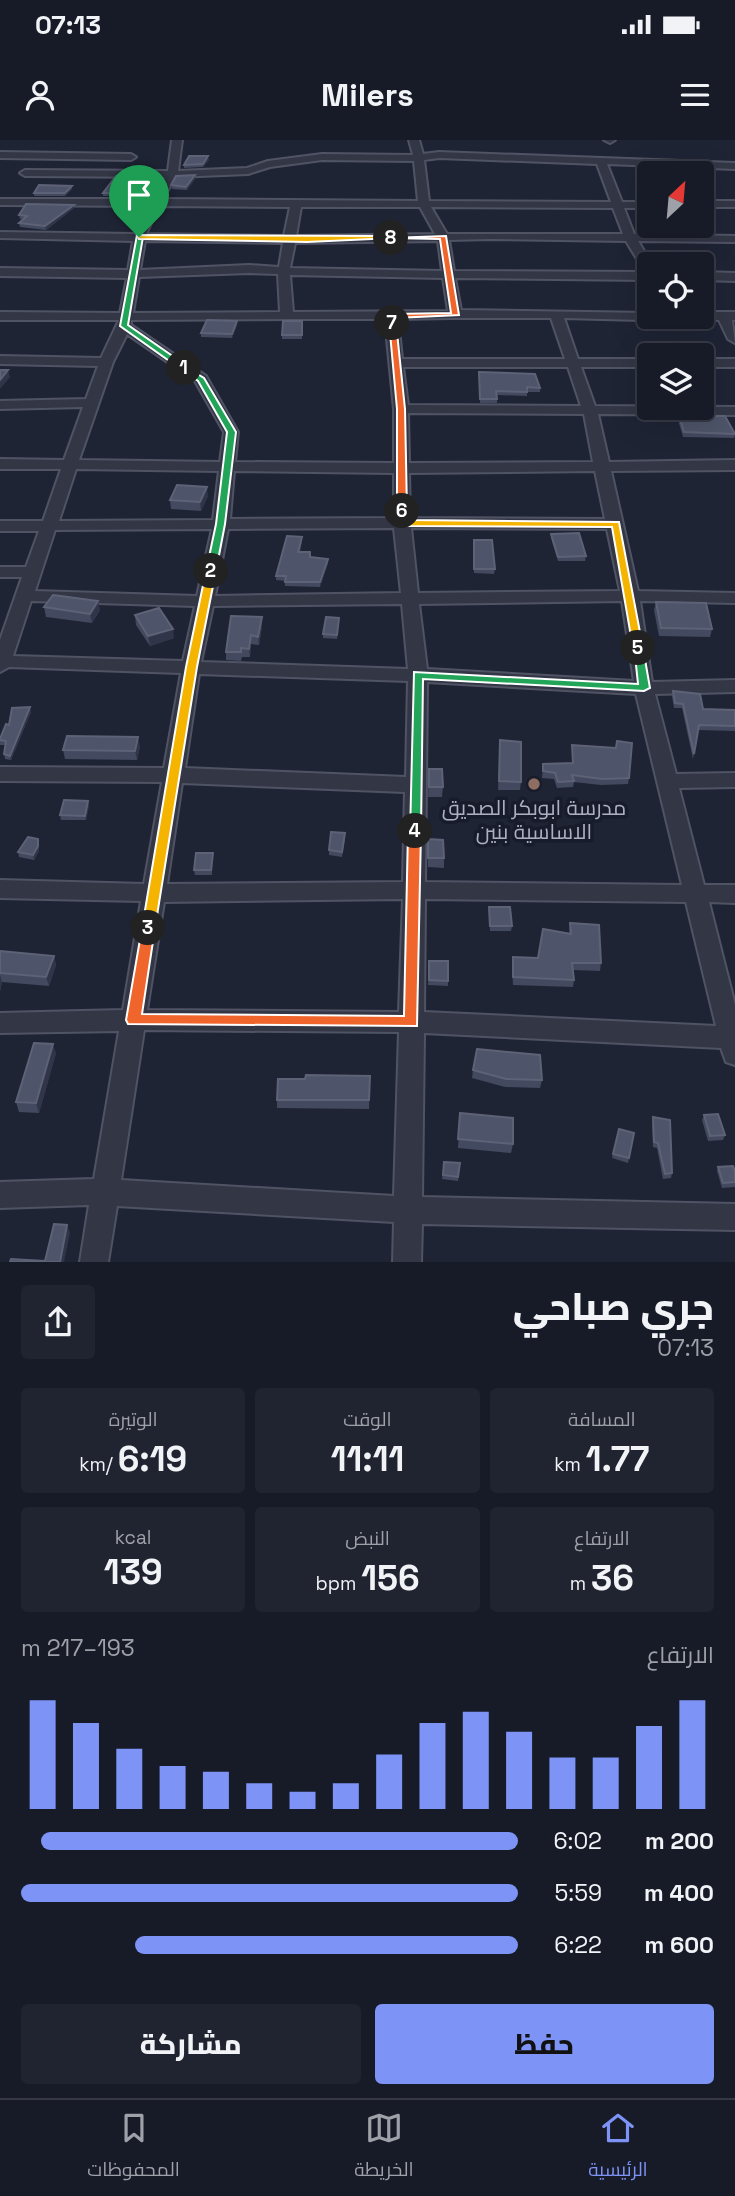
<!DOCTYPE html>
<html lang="ar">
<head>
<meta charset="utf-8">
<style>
  :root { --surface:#171b28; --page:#202430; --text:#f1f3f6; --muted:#9ea1a8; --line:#363945; --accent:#7d93f6 }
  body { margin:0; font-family:"Space Grotesk",Cairo,sans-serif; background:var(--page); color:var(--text); direction:rtl; height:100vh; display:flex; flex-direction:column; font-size:26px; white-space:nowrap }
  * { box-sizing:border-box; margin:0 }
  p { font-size:23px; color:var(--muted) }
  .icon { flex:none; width:38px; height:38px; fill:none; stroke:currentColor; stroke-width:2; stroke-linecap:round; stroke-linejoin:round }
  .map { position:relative; height:1122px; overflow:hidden; direction:ltr }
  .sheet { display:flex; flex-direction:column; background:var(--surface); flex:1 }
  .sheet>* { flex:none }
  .needle { width:46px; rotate:26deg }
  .controls { position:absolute; left:637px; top:21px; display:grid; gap:14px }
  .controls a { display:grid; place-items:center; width:77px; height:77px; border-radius:7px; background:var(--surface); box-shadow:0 7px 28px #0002,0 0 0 2px var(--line); font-size:35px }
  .pin { position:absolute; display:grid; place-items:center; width:60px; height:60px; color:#fff; margin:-72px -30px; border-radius:50% 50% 50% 0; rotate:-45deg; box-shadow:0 0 7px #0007 }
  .pin .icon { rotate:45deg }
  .km { position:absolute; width:35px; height:35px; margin:-18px; border-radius:50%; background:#222; color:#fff; font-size:19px; line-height:35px; text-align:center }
  .round { display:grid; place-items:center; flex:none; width:74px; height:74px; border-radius:7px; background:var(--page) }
  .headline { display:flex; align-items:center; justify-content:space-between; height:119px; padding:0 21px }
  h1 { font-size:38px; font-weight:800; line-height:52px }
  .metrics { display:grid; grid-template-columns:repeat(3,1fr); gap:10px; height:119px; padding:7px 21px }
  .metrics div { display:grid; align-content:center; border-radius:7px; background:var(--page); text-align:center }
  .metrics b { font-size:35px; font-weight:800 }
  .metrics small { font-size:19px; font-weight:400 }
  .metrics p { font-size:19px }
  .chart { height:196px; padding:14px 21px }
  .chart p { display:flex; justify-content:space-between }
  .chart svg { width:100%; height:126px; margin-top:7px; stroke:var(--accent); stroke-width:6 }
  .action { display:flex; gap:14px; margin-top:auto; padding:14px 21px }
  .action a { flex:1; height:80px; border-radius:7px; background:var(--accent); color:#111; font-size:28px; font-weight:800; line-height:80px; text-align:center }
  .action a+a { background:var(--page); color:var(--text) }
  ul { padding:0 21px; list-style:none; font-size:23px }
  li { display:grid; grid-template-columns:112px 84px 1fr; align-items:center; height:52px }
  li i { height:18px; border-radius:9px; background:var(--accent) }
  .status { display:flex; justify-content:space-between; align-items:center; height:49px; padding:0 35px; background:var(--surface); direction:ltr }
  .status svg { height:19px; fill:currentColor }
  header { display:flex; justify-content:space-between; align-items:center; height:91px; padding:0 21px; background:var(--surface); font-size:32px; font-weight:800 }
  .dock { display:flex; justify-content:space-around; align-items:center; height:98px; border-top:2px solid var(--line); background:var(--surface); font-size:19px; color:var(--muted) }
  .dock a { display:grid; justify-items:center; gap:4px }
  .dock .selected { color:var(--accent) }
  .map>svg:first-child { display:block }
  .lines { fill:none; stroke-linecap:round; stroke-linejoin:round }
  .minor-casing { stroke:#505364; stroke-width:4 }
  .minor { fill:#323645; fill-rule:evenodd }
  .wall { fill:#43495e }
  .shaded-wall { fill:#303549 }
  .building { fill:#4e5469; stroke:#5d6277; stroke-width:2 }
  .split-1 { fill:#22a559; stroke:#fff; stroke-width:2 }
  .split-2 { fill:#22a559; stroke:#fff; stroke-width:2 }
  .split-3 { fill:#f5b400; stroke:#fff; stroke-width:2 }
  .split-4 { fill:#f0652b; stroke:#fff; stroke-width:2 }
  .split-5 { fill:#22a559; stroke:#fff; stroke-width:2 }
  .split-6 { fill:#f5b400; stroke:#fff; stroke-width:2 }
  .split-7 { fill:#f0652b; stroke:#fff; stroke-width:2 }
  .split-8 { fill:#f0652b; stroke:#fff; stroke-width:2 }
  .split-9 { fill:#f5b400; stroke:#fff; stroke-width:2 }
  .education-dot { fill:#8d6e63; stroke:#181c2a; stroke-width:2.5 }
  .labels { text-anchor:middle; stroke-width:7; stroke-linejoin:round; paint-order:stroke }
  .poi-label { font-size:21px; fill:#acb0c3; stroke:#181c2a }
</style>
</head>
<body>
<div class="status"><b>07:13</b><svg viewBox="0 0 49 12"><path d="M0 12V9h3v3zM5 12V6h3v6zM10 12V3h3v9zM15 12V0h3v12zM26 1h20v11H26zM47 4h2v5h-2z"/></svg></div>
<header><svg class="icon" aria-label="menu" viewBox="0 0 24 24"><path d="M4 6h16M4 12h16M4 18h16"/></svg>Milers<svg class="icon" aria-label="person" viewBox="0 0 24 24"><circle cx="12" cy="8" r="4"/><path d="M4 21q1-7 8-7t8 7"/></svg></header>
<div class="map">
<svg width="735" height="1122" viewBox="0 0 735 1122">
  <rect width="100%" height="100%" fill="#1f2435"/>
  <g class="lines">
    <g class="minor-casing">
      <g id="minor">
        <path d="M 172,0 L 182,0 L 178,31 L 247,28 L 268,21 L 322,14 L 413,15 L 409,0 L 419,0 L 423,14 L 439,12 L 735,23 L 735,29 L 607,24 L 622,62 L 649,62 L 649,68 L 624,68 L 634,94 L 735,96 L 735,102 L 638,101 L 652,124 L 649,124 L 649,140 L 455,138 L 461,170 L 649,173 L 649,177 L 686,177 L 680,181 L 564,178 L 578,219 L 649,219 L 649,227 L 581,227 L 595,266 L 735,267 L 735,275 L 598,274 L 609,322 L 735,320 L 735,330 L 611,331 L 638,451 L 735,453 L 735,463 L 640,461 L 652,542 L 735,540 L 735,552 L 655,554 L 676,634 L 735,633 L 735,647 L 679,648 L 704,745 L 735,745 L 735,763 L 709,762 L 735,865 L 735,925 L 726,922 L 721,908 L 424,893 L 422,1057 L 735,1064 L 735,1090 L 422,1084 L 421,1122 L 393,1122 L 394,1082 L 117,1066 L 108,1122 L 80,1122 L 89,1065 L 0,1068 L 0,1042 L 94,1039 L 119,891 L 0,893 L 0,873 L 123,870 L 141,761 L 0,758 L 0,740 L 144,744 L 162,642 L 0,641 L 0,627 L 164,628 L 181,533 L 9,527 L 0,532 L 0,500 L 22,437 L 0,437 L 0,427 L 26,427 L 39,391 L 0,391 L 0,381 L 43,381 L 61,329 L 0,329 L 0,319 L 64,320 L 83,267 L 0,269 L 0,261 L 86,259 L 98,226 L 0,224 L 0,216 L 101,218 L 119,180 L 0,180 L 0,172 L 120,173 L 127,138 L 0,136 L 0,128 L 128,130 L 133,101 L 0,98 L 0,92 L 135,94 L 149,66 L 0,65 L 0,59 L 152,59 L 164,37 L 25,36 L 20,33 L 25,30 L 168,31 ZM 439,18 L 597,24 L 611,62 L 429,61 L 424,20 ZM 322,20 L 414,21 L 418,61 L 163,59 L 175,37 L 248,34 L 270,27 ZM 159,66 L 290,67 L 284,96 L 146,94 ZM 301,67 L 420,67 L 435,94 L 296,96 ZM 431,67 L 613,68 L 623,94 L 447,94 ZM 490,99 L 626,101 L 645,132 L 648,132 L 454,131 L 449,100 ZM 145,101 L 283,103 L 279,127 L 249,125 L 140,130 ZM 438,101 L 442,131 L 290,128 L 295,103 ZM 249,133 L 278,134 L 280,172 L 133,173 L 139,137 ZM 290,135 L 443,138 L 448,171 L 293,172 ZM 452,178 L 551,178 L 565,219 L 402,219 L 398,179 ZM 292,179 L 385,179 L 394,269 L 394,323 L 235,322 L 238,292 L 206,236 L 131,185 L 131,180 ZM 127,194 L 195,241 L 224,292 L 220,322 L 79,320 L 113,222 ZM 403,227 L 568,227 L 581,266 L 408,265 ZM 408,273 L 584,274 L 593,322 L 409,323 ZM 76,329 L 219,331 L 213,380 L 59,381 ZM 234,331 L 394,333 L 394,378 L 230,379 ZM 595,331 L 605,379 L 410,378 L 409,333 ZM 394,388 L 401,453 L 215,456 L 228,389 ZM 411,388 L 607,389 L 620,451 L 418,453 ZM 212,389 L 197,456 L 35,451 L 55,390 ZM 31,461 L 195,466 L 183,521 L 13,516 ZM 622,461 L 634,541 L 427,529 L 419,464 ZM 402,464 L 408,529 L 201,522 L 213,466 ZM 199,534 L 408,541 L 406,637 L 185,628 ZM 427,542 L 636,554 L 682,745 L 425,742 ZM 182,643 L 405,652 L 403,742 L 167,744 ZM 403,759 L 399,872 L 147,870 L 164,762 ZM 425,759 L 686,762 L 716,886 L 424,872 ZM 144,890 L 399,892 L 394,1056 L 121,1040 Z"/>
        <polygon points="604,0 615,0 610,3"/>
        <polygon points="0,12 131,14 136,17 131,20 0,18"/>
        <rect x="702" y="61" width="33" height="6"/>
        <polygon points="702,132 735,133 735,141 702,140"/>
        <polygon points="702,172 735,172 735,180 732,180 735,203 728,199 719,180 697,179 696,177 702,177"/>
        <rect x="702" y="219" width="33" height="8"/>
      </g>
    </g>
    <use href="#minor" class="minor"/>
  </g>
  <g class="wall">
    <polygon points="209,20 203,27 184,28 184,25"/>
    <polygon points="195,35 195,39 187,50 172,49 171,45"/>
    <polygon points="132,39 120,56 103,56 103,53"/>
    <polygon points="72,49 65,56 34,56 34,53"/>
    <polygon points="74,65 74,68 46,90 20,87 19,83 23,79 20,79 19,75"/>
    <polygon points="237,181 237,185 232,198 201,197 201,193"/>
    <polygon points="302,181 302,199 282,199 282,195"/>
    <polygon points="479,236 540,248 540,252 527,252 527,256 497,255 497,263 480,263"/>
    <polygon points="702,245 710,260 709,264 702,264"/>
    <polygon points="683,273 712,276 735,294 734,298 683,297 678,280 679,276 683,276"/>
    <polygon points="208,356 201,371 171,369 170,360"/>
    <polygon points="551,394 586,416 585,421 558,421 551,398"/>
    <polygon points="474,400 495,429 494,434 474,433"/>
    <polygon points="302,401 300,412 310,417 328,419 328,423 320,447 285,446 285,441 276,440 276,436"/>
    <polygon points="656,462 712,489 710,497 659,496 654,470"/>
    <polygon points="44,467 100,470 92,483 46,477"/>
    <polygon points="135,475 174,498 150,506 136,485"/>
    <polygon points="339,478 337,499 323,498 323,494"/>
    <polygon points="262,486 259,505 251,504 250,517 242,517 241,521 226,520 226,512"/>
    <polygon points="673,551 703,569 735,570 735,591 698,590 693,619 682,568 674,568 672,556"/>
    <polygon points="31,572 11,620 5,619 4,614 6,605 0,605 0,599 9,585"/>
    <polygon points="500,600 521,642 520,650 498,650"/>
    <polygon points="617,601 629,638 628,644 601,645 574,642 573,647 557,648 554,639 542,638 543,624 572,623 572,605 616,608"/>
    <polygon points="140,606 137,620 65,619 63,610"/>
    <polygon points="429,629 443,647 442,657 428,657"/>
    <polygon points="89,665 86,680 61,680 60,675"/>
    <polygon points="345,698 342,717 329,715 329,710"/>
    <polygon points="428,699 444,718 444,728 428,727"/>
    <polygon points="39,704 39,711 34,720 19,717 18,712"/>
    <polygon points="213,713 212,735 195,735 194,730"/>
    <polygon points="489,767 512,786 511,791 490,791"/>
    <polygon points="570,783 601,823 600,831 573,830 574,840 573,847 513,845 512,825 513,817 538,818 569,794"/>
    <polygon points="0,811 54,816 56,825 49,846 2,842 0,851"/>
    <polygon points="429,821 448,841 448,846 428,845"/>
    <polygon points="56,913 39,973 19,972 16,962"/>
    <polygon points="473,930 542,940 540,948 505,947 472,938"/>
    <polygon points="370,936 369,969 277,968 277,960 305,939"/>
    <polygon points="460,973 513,1004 511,1013 458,1008"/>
    <polygon points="704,975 725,995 723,1000 708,1001 702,980"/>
    <polygon points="653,977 672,1033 671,1038 663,1039 657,1008 653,1007 652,982"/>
    <polygon points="619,989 634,993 628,1023 612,1018"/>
    <polygon points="444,1022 460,1023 458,1041 442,1039"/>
    <polygon points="718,1027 735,1031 735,1047 722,1048 717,1031"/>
  </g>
  <g class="shaded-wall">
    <polygon points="208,16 209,20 203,27 203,24"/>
    <polygon points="195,35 195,39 187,50 186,47"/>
    <polygon points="132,36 132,39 120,56 119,53"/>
    <polygon points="72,46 72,49 65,56 65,53"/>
    <polygon points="74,65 74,68 46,90 45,86"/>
    <polygon points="237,181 237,185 232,198 232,194"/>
    <polygon points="8,230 10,237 0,249 0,240"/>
    <polygon points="207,347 208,356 201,371 200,362"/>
    <polygon points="328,419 328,423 320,447 320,442"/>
    <polygon points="98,461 100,470 92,483 90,474"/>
    <polygon points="262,477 262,486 259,505 258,497"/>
    <polygon points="173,489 174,498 150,506 148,496"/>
    <polygon points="251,495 251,504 250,517 249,509"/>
    <polygon points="30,567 31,572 11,620 10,616"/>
    <polygon points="138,597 140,606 137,620 135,611"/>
    <polygon points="88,661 89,665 86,680 85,676"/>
    <polygon points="38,699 39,711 34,720 33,715"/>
    <polygon points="54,816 56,825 49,846 46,837"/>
    <polygon points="0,835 2,842 0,851"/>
    <polygon points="53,904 56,913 39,973 36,963"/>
    <polygon points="67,1085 70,1093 64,1122 60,1122"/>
  </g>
  <g class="building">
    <polygon points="189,16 208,16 203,24 184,25"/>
    <polygon points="195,35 186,47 171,45 176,36"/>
    <polygon points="116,36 132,36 119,53 103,53"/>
    <polygon points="39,45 72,46 65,53 34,53"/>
    <polygon points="26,64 74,65 45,86 19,83 27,76 19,75"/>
    <polygon points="207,180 237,181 232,194 201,193"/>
    <polygon points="283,181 302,181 302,195 282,195"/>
    <polygon points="0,230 8,230 0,240"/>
    <polygon points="479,232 535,234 540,248 527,247 527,252 496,251 497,259 480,259"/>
    <polygon points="702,245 708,245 710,260 702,260"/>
    <polygon points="683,273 712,273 712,276 725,276 735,294 684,292 679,276 684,276"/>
    <polygon points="177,345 207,347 200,362 170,360"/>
    <polygon points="579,393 586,416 558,417 551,394"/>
    <polygon points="287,396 302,397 298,412 310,412 310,417 328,419 320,442 285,442 286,436 276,436"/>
    <polygon points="474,400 492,400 495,429 474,429"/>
    <polygon points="53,455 98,461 90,474 44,467"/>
    <polygon points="656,462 706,463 712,489 661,488"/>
    <polygon points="159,468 173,489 148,496 135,475"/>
    <polygon points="231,476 262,477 258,497 251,495 249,509 241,508 241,512 226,512"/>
    <polygon points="326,477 339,478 337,495 323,494"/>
    <polygon points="673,551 700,554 703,569 735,570 735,586 699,585 694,614 683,564 675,563"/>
    <polygon points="30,567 10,616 4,614 6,601 0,600 0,599 6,584 9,585 12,568"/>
    <polygon points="67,596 138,597 135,611 63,610"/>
    <polygon points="500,600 521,602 521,642 499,641"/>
    <polygon points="617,601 632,603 629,638 602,639 572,635 574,641 558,642 555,633 543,631 543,624 573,623 572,605 616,608"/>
    <polygon points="429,629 442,629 443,647 429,647"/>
    <polygon points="64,660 88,661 85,676 60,675"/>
    <polygon points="331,692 345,693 342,712 329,710"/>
    <polygon points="28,697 38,699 38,706 33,715 18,712"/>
    <polygon points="428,699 443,700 444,718 428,718"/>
    <polygon points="196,713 213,713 211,730 194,730"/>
    <polygon points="489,767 510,767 512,786 490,786"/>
    <polygon points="570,783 599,785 601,823 572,823 574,840 513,837 513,817 538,818 543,789 571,794"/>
    <polygon points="0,811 54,816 46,837 0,833"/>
    <polygon points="429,821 448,821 448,841 429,840"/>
    <polygon points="34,903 53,904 36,963 16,962"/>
    <polygon points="477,909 540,915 542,940 506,939 473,930"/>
    <polygon points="306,935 370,936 369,960 277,960 278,939 305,939"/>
    <polygon points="460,973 513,978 513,1004 458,999"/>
    <polygon points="718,974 725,995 710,996 704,975"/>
    <polygon points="653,977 670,980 672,1033 665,1034 658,1003 654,1002"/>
    <polygon points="619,989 634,993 629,1018 613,1014"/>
    <polygon points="444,1022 460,1023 458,1037 443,1035"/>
    <polygon points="733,1026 735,1031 735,1042 723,1043 718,1027"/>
    <polygon points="54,1084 67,1085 60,1122 10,1122 11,1119 45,1121"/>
  </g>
  <polygon class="split-1" points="137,95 143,97 128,185 187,226 187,230 182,230 120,186"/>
  <polygon class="split-2" points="184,226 204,238 236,292 225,384 216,431 211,434 206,431 216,384 227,292 198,241 180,228"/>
  <polygon class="split-3" points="211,428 216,431 197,527 155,788 148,794 142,788 186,527 206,431"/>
  <polygon class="split-4" points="415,686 421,691 417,886 128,884 126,880 142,788 148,783 155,788 142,874 404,876 408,691"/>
  <polygon class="split-5" points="634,506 643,508 650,548 644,551 423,539 421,691 415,696 410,694 414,532 638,544"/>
  <polygon class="split-6" points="399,369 406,369 407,380 619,382 643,508 638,511 633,508 612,387 402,386 398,383"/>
  <polygon class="split-7" points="389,182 396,183 405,269 407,371 402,374 397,371 397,269"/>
  <polygon class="split-8" points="446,96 459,175 395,178 395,185 389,185 387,176 391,174 451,173 440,99 388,98"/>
  <polygon class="split-9" points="137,95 391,96 395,98 307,102 139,99"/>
  <circle class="education-dot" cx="534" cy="644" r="7"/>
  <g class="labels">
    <g class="poi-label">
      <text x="534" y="675">مدرسة ابوبكر الصديق<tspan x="534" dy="24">الاساسية بنين</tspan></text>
    </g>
  </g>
</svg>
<div class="controls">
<a><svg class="needle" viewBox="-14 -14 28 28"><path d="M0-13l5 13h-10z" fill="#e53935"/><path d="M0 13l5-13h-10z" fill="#9ea1a8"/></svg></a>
<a><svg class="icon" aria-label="locate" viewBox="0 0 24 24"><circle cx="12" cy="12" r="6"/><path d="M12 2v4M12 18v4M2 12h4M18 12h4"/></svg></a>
<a><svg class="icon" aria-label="layers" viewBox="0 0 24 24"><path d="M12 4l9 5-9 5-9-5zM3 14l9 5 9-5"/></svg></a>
</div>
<div class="pin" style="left:139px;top:97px;background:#1e9e55"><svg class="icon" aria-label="arrive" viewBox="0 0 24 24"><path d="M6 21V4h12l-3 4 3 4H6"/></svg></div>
<b class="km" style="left:184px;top:228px">1</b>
<b class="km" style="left:211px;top:431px">2</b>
<b class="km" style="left:148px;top:788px">3</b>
<b class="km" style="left:415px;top:691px">4</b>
<b class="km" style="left:638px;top:508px">5</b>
<b class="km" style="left:402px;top:371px">6</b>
<b class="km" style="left:392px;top:183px">7</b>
<b class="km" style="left:391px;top:98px">8</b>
</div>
<section class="sheet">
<div class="headline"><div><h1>جري صباحي</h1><p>07:13</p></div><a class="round"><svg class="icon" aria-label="share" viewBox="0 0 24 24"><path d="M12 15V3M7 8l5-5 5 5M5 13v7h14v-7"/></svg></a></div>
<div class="metrics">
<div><p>المسافة</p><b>1.77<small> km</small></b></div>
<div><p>الوقت</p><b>11:11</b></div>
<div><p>الوتيرة</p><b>6:19<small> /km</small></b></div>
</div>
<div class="metrics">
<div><p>الارتفاع</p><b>36<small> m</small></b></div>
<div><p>النبض</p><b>156<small> bpm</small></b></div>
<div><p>kcal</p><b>139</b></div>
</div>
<div class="chart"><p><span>الارتفاع</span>193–217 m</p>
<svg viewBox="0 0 160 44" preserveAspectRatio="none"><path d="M5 44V6M15 44V14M25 44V23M35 44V29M45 44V31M55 44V35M65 44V38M75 44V35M85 44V25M95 44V14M105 44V10M115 44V17M125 44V26M135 44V26M145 44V15M155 44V6"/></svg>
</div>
<ul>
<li><b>200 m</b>6:02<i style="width:96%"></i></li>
<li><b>400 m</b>5:59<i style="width:100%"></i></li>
<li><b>600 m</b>6:22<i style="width:77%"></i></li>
</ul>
<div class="action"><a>حفظ</a><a>مشاركة</a></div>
</section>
<nav class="dock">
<a class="selected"><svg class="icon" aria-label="home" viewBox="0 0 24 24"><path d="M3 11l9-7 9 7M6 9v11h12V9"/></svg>الرئيسية</a>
<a><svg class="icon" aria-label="map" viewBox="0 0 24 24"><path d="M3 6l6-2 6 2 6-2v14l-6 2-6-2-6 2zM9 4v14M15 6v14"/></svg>الخريطة</a>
<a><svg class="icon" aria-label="saved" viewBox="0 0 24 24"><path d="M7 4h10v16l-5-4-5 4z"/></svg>المحفوظات</a>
</nav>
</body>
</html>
